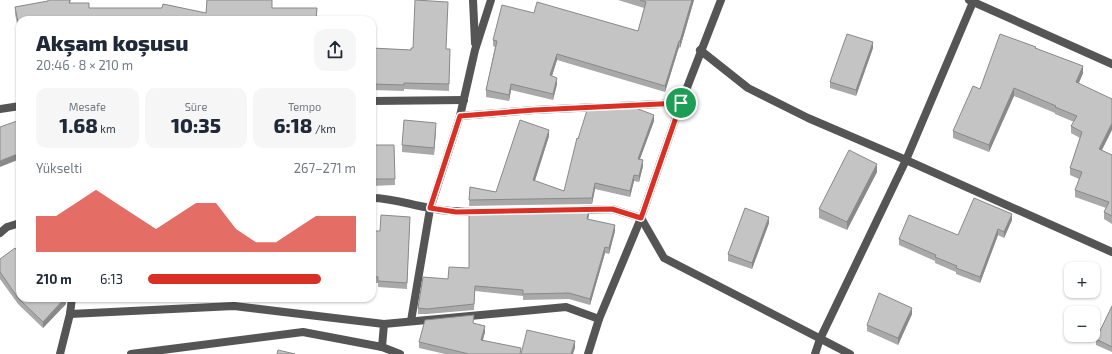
<!DOCTYPE html>
<html lang="tr">
<head>
<meta charset="utf-8">
<style>
  :root { --surface:#fff; --page:#f6f6f7; --text:#1f2937; --muted:#747a83; --accent:#d93025 }
  body { margin:0; font-family:"Exo 2",sans-serif; background:var(--page); color:var(--text); height:100vh; display:flex; flex-direction:column; font-size:15px; white-space:nowrap }
  * { box-sizing:border-box; margin:0 }
  p { font-size:13px; color:var(--muted) }
  .icon { flex:none; width:22px; height:22px; fill:none; stroke:currentColor; stroke-width:2; stroke-linecap:round; stroke-linejoin:round }
  .map { position:relative; flex:1; overflow:hidden }
  .drawer { position:absolute; left:16px; top:16px; width:360px; height:286px; display:flex; flex-direction:column; background:var(--surface); border-radius:12px; box-shadow:0 1px 3px #0004 }
  .drawer>* { flex:none }
  .controls { position:absolute; left:1064px; top:262px; display:grid; gap:8px }
  .controls a { display:grid; place-items:center; width:36px; height:36px; border-radius:8px; background:var(--surface); box-shadow:0 1px 3px #0004; font-size:20px }
  .pin { position:absolute; display:grid; place-items:center; width:34px; height:34px; color:#fff; margin:-17px; border:2px solid #fff; border-radius:50%; box-shadow:0 1px 4px #0007 }
  .round { display:grid; place-items:center; flex:none; width:42px; height:42px; border-radius:12px; background:var(--page) }
  .summary { display:flex; align-items:center; justify-content:space-between; height:68px; padding:0 20px }
  h1 { font-size:22px; font-weight:800; line-height:30px }
  .figures { display:grid; grid-template-columns:repeat(3,1fr); gap:6px; height:68px; padding:4px 20px }
  .figures div { display:grid; align-content:center; border-radius:10px; background:var(--page); text-align:center }
  .figures b { font-size:20px; font-weight:800 }
  .figures small { font-size:11px; font-weight:400 }
  .figures p { font-size:11px }
  .chart { height:112px; padding:8px 20px }
  .chart p { display:flex; justify-content:space-between }
  .chart svg { width:100%; height:72px; margin-top:4px; fill:var(--accent); opacity:.7 }
  ul { padding:0 20px; list-style:none; font-size:13px }
  li { display:grid; grid-template-columns:64px 48px 1fr; align-items:center; height:30px }
  li i { height:10px; border-radius:5px; background:var(--accent) }
  .map>svg:first-child { display:block }
  .lines { fill:none; stroke-linecap:round; stroke-linejoin:round }
  .street { stroke:#555; stroke-width:8 }
  .wall { fill:#a9a9a9 }
  .shaded-wall { fill:#898989 }
  .building { fill:#c4c4c4; stroke:#898989 }
  .route-casing { stroke:#fff; stroke-width:8 }
  .route { stroke:#d93025; stroke-width:5 }
</style>
</head>
<body>
<div class="map">
<svg width="1112" height="354" viewBox="0 0 1112 354">
  <rect width="100%" height="100%" fill="#fff"/>
  <g class="lines">
    <g class="street">
      <polyline points="473,0 475,43"/>
      <polyline points="969,0 1112,64"/>
      <polyline points="700,50 748,88 808,118 906,160 1112,252"/>
      <polyline points="372,101 464,100"/>
      <polyline points="618,106 681,103"/>
      <polyline points="0,109 20,106"/>
      <polyline points="460,116 534,110 598,107"/>
      <path d="M 372,198 C 392,198 411,205 430,208 C 447,212 463,212 480,212"/>
      <polyline points="579,210 612,209 641,218 664,258 850,354"/>
      <polyline points="0,233 7,227 20,223"/>
      <polyline points="70,314 234,306 384,324 566,307 599,319"/>
      <polyline points="411,321 430,209 460,116 475,50 491,0"/>
      <polyline points="382,347 384,324"/>
      <polyline points="60,354 70,314 72,298"/>
      <polyline points="131,354 303,332 382,347 400,354"/>
      <polyline points="588,354 599,319 641,218 681,103 721,0"/>
      <polyline points="815,354 820,339 906,160 973,2"/>
    </g>
  </g>
  <g class="wall">
    <polygon points="48,0 71,0 70,3 89,3 89,8 162,8 163,4 206,13 207,0 272,0 272,8 317,8 316,20 20,20 20,38 15,14 15,7 48,1"/>
    <polygon points="618,0 694,0 680,48 679,47 665,92 557,60 552,76 557,84 553,100 511,90 509,101 486,97 486,90 495,47 493,46 493,40 534,13 638,31 644,8"/>
    <polygon points="372,48 411,50 450,49 449,91 404,89 404,91 372,90"/>
    <polygon points="873,48 856,96 830,88 830,82"/>
    <polygon points="1036,48 1083,73 1079,83 1102,150 1112,155 1112,224 1104,219 1104,212 1106,208 1075,197 1075,190 1079,179 1070,175 1070,168 1080,138 1071,133 1071,126 1074,122 1055,114 1055,113 1014,96 989,152 953,138 953,131 980,89"/>
    <polygon points="654,121 640,159 643,166 639,182 634,181 630,197 595,189 592,204 469,206 470,187 496,192 549,136 535,181 564,191 578,139"/>
    <polygon points="436,129 434,155 402,152 402,145"/>
    <polygon points="372,145 394,145 395,185 372,186"/>
    <polygon points="877,172 847,230 819,218 819,209"/>
    <polygon points="589,215 588,219 615,231 609,254 605,253 590,305 569,299 523,300 523,296 475,291 474,310 427,314 418,314 418,308 448,279 469,268"/>
    <polygon points="410,217 407,289 378,287 378,283 372,283 372,231 380,231"/>
    <polygon points="1012,220 1004,238 998,235 980,283 956,274 956,272 935,263 935,261 899,245 899,239 958,235"/>
    <polygon points="769,223 752,269 728,261 728,254"/>
    <polygon points="0,259 20,298 66,304 43,328 18,304 0,279"/>
    <polygon points="1112,306 1112,352 1096,345 1096,339"/>
    <polygon points="912,314 898,345 867,331 867,325"/>
    <polygon points="474,323 485,332 483,340 521,354 445,354 419,348 419,342"/>
  </g>
  <g class="shaded-wall">
    <polygon points="692,0 694,0 680,48 680,41"/>
    <polygon points="679,41 679,47 665,92 665,86"/>
    <polygon points="873,42 873,48 856,96 856,90"/>
    <polygon points="557,54 557,60 550,82 550,75"/>
    <polygon points="1083,66 1083,73 1076,89 1076,82"/>
    <polygon points="557,78 557,84 553,100 553,94"/>
    <polygon points="511,84 511,90 509,101 509,95"/>
    <polygon points="1014,88 1014,96 989,152 989,145"/>
    <polygon points="654,115 654,121 638,164 638,159"/>
    <polygon points="436,123 436,129 434,155 434,148"/>
    <polygon points="1112,123 1112,130 1099,156 1099,149"/>
    <polygon points="549,130 549,136 533,186 533,180"/>
    <polygon points="20,153 20,159 0,167 0,161"/>
    <polygon points="643,160 643,166 639,182 639,176"/>
    <polygon points="877,164 877,172 847,230 847,222"/>
    <polygon points="634,175 634,181 630,197 630,191"/>
    <polygon points="595,183 595,189 592,204 592,198"/>
    <polygon points="589,209 589,215 587,224 587,219"/>
    <polygon points="1012,214 1012,220 1004,238 1004,232"/>
    <polygon points="769,217 769,223 752,269 752,263"/>
    <polygon points="615,225 615,231 609,254 609,248"/>
    <polygon points="998,229 998,235 980,283 980,277"/>
    <polygon points="605,247 605,253 590,305 590,299"/>
    <polygon points="65,298 66,298 66,304 43,328 43,322"/>
    <polygon points="912,308 912,314 898,345 898,338"/>
    <polygon points="485,326 485,332 481,346 481,340"/>
    <polygon points="575,341 575,348 573,354 571,354"/>
  </g>
  <g class="building">
    <polygon points="48,0 70,0 69,3 89,3 89,8 162,8 163,4 206,13 207,0 272,0 272,8 317,8 316,20 20,20 20,32 15,7 48,1"/>
    <polygon points="415,0 448,2 446,49 450,49 449,84 404,83 404,85 372,84 372,48 411,50 411,48 413,48"/>
    <polygon points="640,0 692,0 680,41 679,41 665,86 557,54 550,75 557,78 553,94 511,84 509,95 486,90 497,41 493,40 502,5 534,13 537,2 638,31 646,2"/>
    <polygon points="847,34 873,42 856,90 830,82"/>
    <polygon points="1000,34 1036,47 1035,48 1083,66 1076,82 1112,99 1112,123 1099,149 1112,155 1112,216 1104,212 1109,202 1075,190 1082,172 1070,168 1082,132 1071,126 1077,116 1055,107 1056,106 1014,88 989,145 953,131 973,86 980,89"/>
    <polygon points="628,105 654,115 638,159 643,160 639,176 634,175 630,191 595,183 592,198 469,200 470,187 496,192 520,120 549,130 533,180 564,191 577,138 578,139 588,107"/>
    <polygon points="20,120 20,153 0,161 0,127"/>
    <polygon points="404,120 436,123 434,148 402,145"/>
    <polygon points="372,145 394,145 395,179 372,179"/>
    <polygon points="849,150 877,164 847,222 819,209"/>
    <polygon points="974,198 1012,214 1004,232 998,229 980,277 956,268 957,266 935,257 936,255 899,239 909,215 958,235"/>
    <polygon points="745,208 769,217 752,263 728,254"/>
    <polygon points="589,209 587,219 615,225 609,248 605,247 590,299 569,293 523,294 523,290 475,286 474,304 427,309 418,308 423,277 448,279 449,267 469,268 469,211"/>
    <polygon points="381,215 410,217 407,283 378,281 378,277 372,276 372,231 380,231"/>
    <polygon points="15,248 20,255 20,298 65,298 43,322 18,298 0,272 0,259"/>
    <polygon points="879,293 912,308 898,338 867,325"/>
    <polygon points="1112,306 1112,347 1096,339"/>
    <polygon points="474,315 473,323 485,326 481,340 521,348 520,354 469,354 419,342 425,320"/>
    <polygon points="527,330 575,341 571,354 521,354"/>
    <polygon points="278,350 295,354 277,354"/>
  </g>
  <g class="lines">
    <g class="route-casing">
      <polygon id="route" points="681,103 641,218 612,209 456,212 430,208 460,116 534,110"/>
    </g>
    <use href="#route" class="route"/>
  </g>
</svg>
<div class="controls">
<a>+</a>
<a>−</a>
</div>
<div class="pin" style="left:681px;top:103px;background:#1e9e55"><svg class="icon" aria-label="arrive" viewBox="0 0 24 24"><path d="M6 21V4h12l-3 4 3 4H6"/></svg></div>
<section class="drawer">
<div class="summary"><div><h1>Akşam koşusu</h1><p>20:46 · 8 × 210 m</p></div><a class="round"><svg class="icon" aria-label="share" viewBox="0 0 24 24"><path d="M12 15V3M7 8l5-5 5 5M5 13v7h14v-7"/></svg></a></div>
<div class="figures">
<div><p>Mesafe</p><b>1.68<small> km</small></b></div>
<div><p>Süre</p><b>10:35</b></div>
<div><p>Tempo</p><b>6:18<small> /km</small></b></div>
</div>
<div class="chart"><p><span>Yükselti</span>267–271 m</p>
<svg viewBox="0 0 160 44" preserveAspectRatio="none"><path d="M0 44V22L10 22L20 14L30 6L40 14L50 22L60 30L70 22L80 14L90 14L100 30L110 38L120 38L130 30L140 22L150 22L160 22V44z"/></svg>
</div>
<ul>
<li><b>210 m</b>6:13<i style="width:83%"></i></li>
</ul>
</section>
</div>
</body>
</html>
